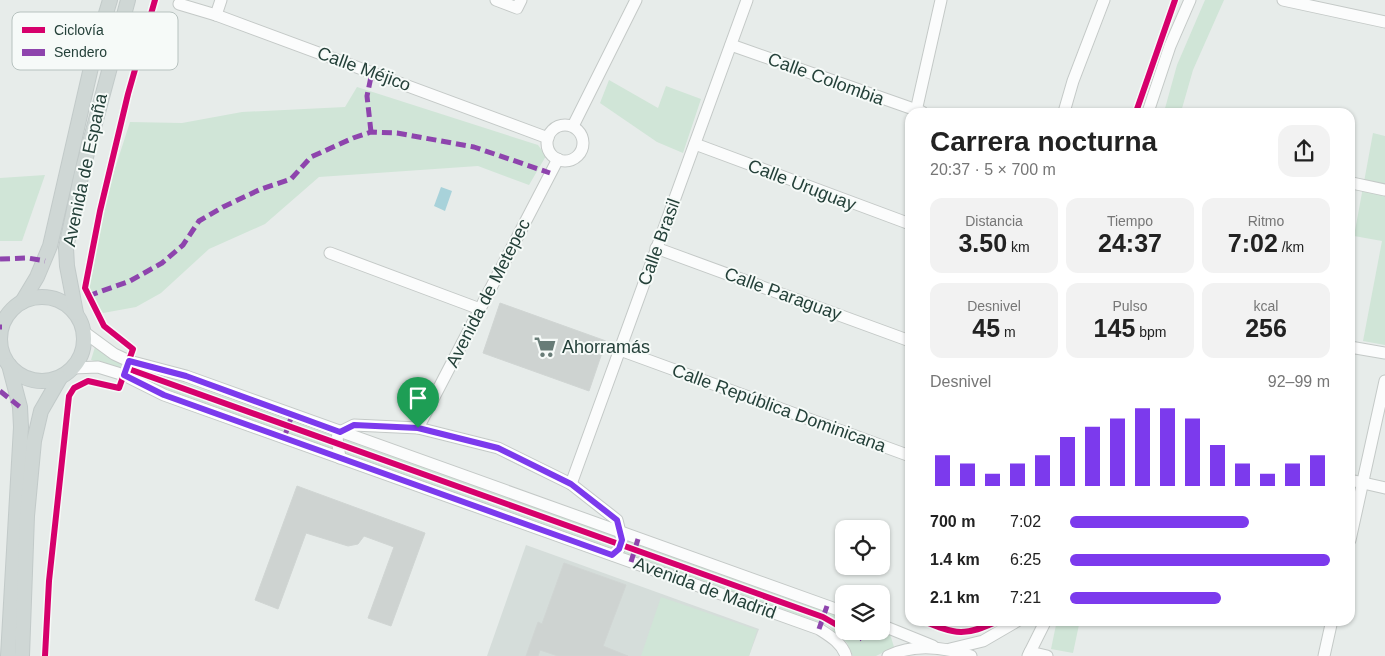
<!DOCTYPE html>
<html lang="es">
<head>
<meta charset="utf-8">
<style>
  :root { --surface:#fff; --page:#f2f2f2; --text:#222; --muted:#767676; --accent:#7c3aed }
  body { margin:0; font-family:Arial,sans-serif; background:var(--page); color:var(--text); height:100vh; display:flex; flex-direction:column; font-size:19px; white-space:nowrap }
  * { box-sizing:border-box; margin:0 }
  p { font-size:16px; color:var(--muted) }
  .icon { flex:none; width:28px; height:28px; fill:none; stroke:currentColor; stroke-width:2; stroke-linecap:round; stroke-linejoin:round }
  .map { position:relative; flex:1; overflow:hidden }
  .sheet { position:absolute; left:905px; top:108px; width:450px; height:518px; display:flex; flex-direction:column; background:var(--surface); border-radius:15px; box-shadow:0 1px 4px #0004 }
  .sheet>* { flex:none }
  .buttons { position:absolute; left:835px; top:520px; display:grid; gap:10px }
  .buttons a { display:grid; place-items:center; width:55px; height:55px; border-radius:10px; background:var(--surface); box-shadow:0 1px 4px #0004; font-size:25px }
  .pin { position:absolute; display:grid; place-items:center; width:42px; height:42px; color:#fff; margin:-51px -21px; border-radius:50% 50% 50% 0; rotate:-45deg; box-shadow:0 0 5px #0007 }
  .pin .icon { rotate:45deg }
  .round { display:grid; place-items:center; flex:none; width:52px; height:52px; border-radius:15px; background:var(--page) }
  .summary { display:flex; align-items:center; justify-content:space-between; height:85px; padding:0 25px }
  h1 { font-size:28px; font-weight:700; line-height:38px }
  .stats { display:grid; grid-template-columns:repeat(3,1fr); gap:8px; height:85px; padding:5px 25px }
  .stats div { display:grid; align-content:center; border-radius:12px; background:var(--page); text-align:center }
  .stats b { font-size:25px; font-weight:700 }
  .stats small { font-size:14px; font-weight:400 }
  .stats p { font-size:14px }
  .chart { height:140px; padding:10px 25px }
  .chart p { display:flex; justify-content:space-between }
  .chart svg { width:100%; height:90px; margin-top:5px; stroke:var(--accent); stroke-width:6 }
  ul { padding:0 25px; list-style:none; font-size:16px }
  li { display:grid; grid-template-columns:80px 60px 1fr; align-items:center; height:38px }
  li i { height:12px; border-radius:6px; background:var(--accent) }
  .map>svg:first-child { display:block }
  .built { fill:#d5ddda }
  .green { fill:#d0e5d7 }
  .water { fill:#a8d2da }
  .building { fill:#ced3d1; stroke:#d0d5d3 }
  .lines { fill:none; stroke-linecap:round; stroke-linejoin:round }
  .minor-casing { stroke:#c4c9c7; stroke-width:13 }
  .major-casing { stroke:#c2cac9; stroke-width:16 }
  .minor { stroke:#fbfcfc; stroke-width:11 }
  .major { stroke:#cfd7d5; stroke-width:14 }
  .quiet { stroke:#8e44ad; stroke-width:5; stroke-dasharray:10 5; stroke-linecap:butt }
  .cycleway-casing { stroke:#f6faf8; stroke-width:9 }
  .cycleway { stroke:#d6006c; stroke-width:6 }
  .route-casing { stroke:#fff; stroke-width:10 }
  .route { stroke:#7c3aed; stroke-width:6 }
  .labels { text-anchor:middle; stroke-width:4; stroke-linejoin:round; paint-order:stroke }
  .street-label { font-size:18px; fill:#244039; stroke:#f6faf8 }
  .poi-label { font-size:18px; fill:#244039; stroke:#f6faf8; text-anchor:start }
  .key { fill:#f6faf8; stroke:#b7c2bf; stroke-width:1 }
  .key-label { font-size:14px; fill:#244039 }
</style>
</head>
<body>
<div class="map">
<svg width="1385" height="656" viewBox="0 0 1385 656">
  <rect width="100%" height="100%" fill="#e7ecea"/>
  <polygon class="built" points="526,545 759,629 749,656 487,656"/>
  <g class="green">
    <polygon points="1205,0 1224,0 1193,70 1181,112 1164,112 1177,65"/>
    <polygon points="609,80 658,108 666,86 701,99 683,153 657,142 600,103"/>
    <polygon points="357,87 538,145 546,156 529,185 478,166 319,177 265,224 209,249 161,293 136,307 103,313 88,291 93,253 110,184 130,122 182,123 242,112 345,107"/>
    <polygon points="1373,133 1385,136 1385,345 1363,341 1382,241 1354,236"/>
    <polygon points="45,175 22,241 0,241 0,178"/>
    <polygon points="95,347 122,365 182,382 844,617 844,631 881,631 890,634 894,647 876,656 853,656 847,643 827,625 166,389 121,368 91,360"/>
    <polygon points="661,597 757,630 749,656 641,656"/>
    <polygon points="1057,620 1080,620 1073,653 1051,649"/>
  </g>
  <polygon class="water" points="441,187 452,191 445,211 434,206"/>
  <g class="building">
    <polygon points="500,303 606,341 589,391 483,353"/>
    <polygon points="297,486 425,533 391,626 368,618 394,547 364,536 358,544 348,546 306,533 278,609 255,600"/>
    <polygon points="564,563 626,585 603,646 628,656 558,656 540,650 538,656 526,656 538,622 542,624"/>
  </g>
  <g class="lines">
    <g class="minor-casing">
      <g id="minor">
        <polyline points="496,0 517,8 521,0"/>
        <polyline points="1283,0 1385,22"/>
        <polyline points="179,4 216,15 548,138"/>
        <polyline points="216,15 221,0"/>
        <polyline points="731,45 922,112"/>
        <polyline points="916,111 941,0"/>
        <polyline points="1064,112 1073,81 1104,0"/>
        <polyline points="1148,112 1170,46 1190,0"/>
        <circle cx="565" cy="143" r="18"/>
        <polyline points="573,126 636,0"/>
        <polyline points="695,144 910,224"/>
        <polyline points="1352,183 1385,190"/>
        <polyline points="656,248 910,341"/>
        <polyline points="330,253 480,309"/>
        <polyline points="84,332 114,354 129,361 186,376 844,612"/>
        <polyline points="1350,347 1385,353"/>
        <polyline points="620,350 910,456"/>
        <path d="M 73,368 L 98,367 L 124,375 L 164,395 L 819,629 C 830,636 842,643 846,656"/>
        <polyline points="418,428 558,159"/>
        <polyline points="340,432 354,425 418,428 498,448 571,484 617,520 622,540 619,549 613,555"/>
        <polyline points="340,458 337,438 340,432"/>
        <polyline points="1350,480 1385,488"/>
        <polyline points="571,484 747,0"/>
        <polyline points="1350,540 1385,381"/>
        <polyline points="881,625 933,646"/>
        <polyline points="950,649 983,641 1019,620"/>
        <polyline points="1030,652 1047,656"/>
        <path d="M 888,656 C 915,643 944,647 971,656"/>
        <polyline points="1028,656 1046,620"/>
        <polyline points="1324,656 1332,620"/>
      </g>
    </g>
    <g class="major-casing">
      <g id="major">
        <circle cx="42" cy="339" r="42"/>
        <polyline points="22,302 37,277 50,246 95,50 110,0"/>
        <polyline points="76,313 67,266 66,248 82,172 128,0"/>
        <polyline points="8,656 21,427 20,407 9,365"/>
        <polyline points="22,656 27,516 34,441 41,411 60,378"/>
      </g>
    </g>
    <use href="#minor" class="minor"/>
    <use href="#major" class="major"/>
    <g class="quiet">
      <polyline points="371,132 367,96 372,72"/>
      <polyline points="0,259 28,258 45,261"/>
      <polyline points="88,296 130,281 162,263 183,245 199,221 223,207 261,189 291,179 311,157 353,138 371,132 397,133 474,147 550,173"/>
      <polyline points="0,327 2,327"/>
      <polyline points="0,391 20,407"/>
      <polyline points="284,438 292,415"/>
      <polyline points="631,562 638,539"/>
      <polyline points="819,629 827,606"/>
      <polyline points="848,631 862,639"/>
    </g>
    <g class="cycleway-casing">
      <g id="cycleway">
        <polyline points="1136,112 1175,0"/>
        <polyline points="126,368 823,617 844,629"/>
        <path d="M 921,620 C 957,635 964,637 1000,620"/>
        <polyline points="45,656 49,581 69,396 74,388 88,381 119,388 133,349 104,326 85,288 100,211 128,94 155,0"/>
      </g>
    </g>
    <use href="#cycleway" class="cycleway"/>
  </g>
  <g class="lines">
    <g class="route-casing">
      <polygon id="route" points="129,361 186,376 340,432 354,425 418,428 498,448 571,484 617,520 622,540 619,549 612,555 164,395 124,375"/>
    </g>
    <use href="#route" class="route"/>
  </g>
  <defs>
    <g id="supermarket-bare" transform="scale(1.725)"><path d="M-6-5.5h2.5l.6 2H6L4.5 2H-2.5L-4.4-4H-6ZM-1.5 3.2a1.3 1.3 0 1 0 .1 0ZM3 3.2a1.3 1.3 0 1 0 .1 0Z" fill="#687c77" stroke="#f6faf8" stroke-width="2.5" paint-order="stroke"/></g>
  </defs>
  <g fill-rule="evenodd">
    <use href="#supermarket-bare" x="545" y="347"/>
  </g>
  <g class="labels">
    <g class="street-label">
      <text transform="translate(364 69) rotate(20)" y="6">Calle Méjico</text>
      <text transform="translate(826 79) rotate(20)" y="6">Calle Colombia</text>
      <text transform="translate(85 170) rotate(-78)" y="6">Avenida de España</text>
      <text transform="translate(802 185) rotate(21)" y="6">Calle Uruguay</text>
      <text transform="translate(659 242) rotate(-70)" y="6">Calle Brasil</text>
      <text transform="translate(488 293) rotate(-63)" y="6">Avenida de Metepec</text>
      <text transform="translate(783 294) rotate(20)" y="6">Calle Paraguay</text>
      <text transform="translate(779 408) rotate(20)" y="6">Calle República Dominicana</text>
      <text transform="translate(705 588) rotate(20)" y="6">Avenida de Madrid</text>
    </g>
    <g class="poi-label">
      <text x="562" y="353">Ahorramás</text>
    </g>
  </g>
  <rect x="12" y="12" width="166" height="58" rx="8" class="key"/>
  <rect x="22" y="27" width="23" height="6" fill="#d6006c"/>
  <rect x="22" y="49" width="23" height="7" fill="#8e44ad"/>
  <g class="key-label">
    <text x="54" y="35">Ciclovía</text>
    <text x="54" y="57">Sendero</text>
  </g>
</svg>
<div class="buttons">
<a><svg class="icon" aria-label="locate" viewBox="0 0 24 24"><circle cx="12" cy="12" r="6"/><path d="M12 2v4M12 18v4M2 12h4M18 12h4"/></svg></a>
<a><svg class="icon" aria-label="layers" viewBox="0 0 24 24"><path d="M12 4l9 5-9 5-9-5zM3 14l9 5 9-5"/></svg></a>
</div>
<div class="pin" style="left:418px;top:428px;background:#1e9e55"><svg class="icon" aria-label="arrive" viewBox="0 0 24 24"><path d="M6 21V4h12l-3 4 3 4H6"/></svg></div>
<section class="sheet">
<div class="summary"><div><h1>Carrera nocturna</h1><p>20:37 · 5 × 700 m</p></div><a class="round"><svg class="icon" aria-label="share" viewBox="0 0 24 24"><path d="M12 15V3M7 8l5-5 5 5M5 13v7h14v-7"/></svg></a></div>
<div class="stats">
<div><p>Distancia</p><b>3.50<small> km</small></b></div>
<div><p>Tiempo</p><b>24:37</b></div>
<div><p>Ritmo</p><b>7:02<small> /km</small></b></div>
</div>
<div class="stats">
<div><p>Desnivel</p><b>45<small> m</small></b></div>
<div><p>Pulso</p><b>145<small> bpm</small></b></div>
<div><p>kcal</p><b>256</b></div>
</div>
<div class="chart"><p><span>Desnivel</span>92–99 m</p>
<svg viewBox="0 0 160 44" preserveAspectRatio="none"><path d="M5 44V29M15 44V33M25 44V38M35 44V33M45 44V29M55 44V20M65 44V15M75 44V11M85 44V6M95 44V6M105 44V11M115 44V24M125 44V33M135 44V38M145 44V33M155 44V29"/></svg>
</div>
<ul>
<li><b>700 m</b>7:02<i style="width:69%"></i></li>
<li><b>1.4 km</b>6:25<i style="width:100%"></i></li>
<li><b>2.1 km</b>7:21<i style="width:58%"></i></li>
</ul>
</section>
</div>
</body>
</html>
